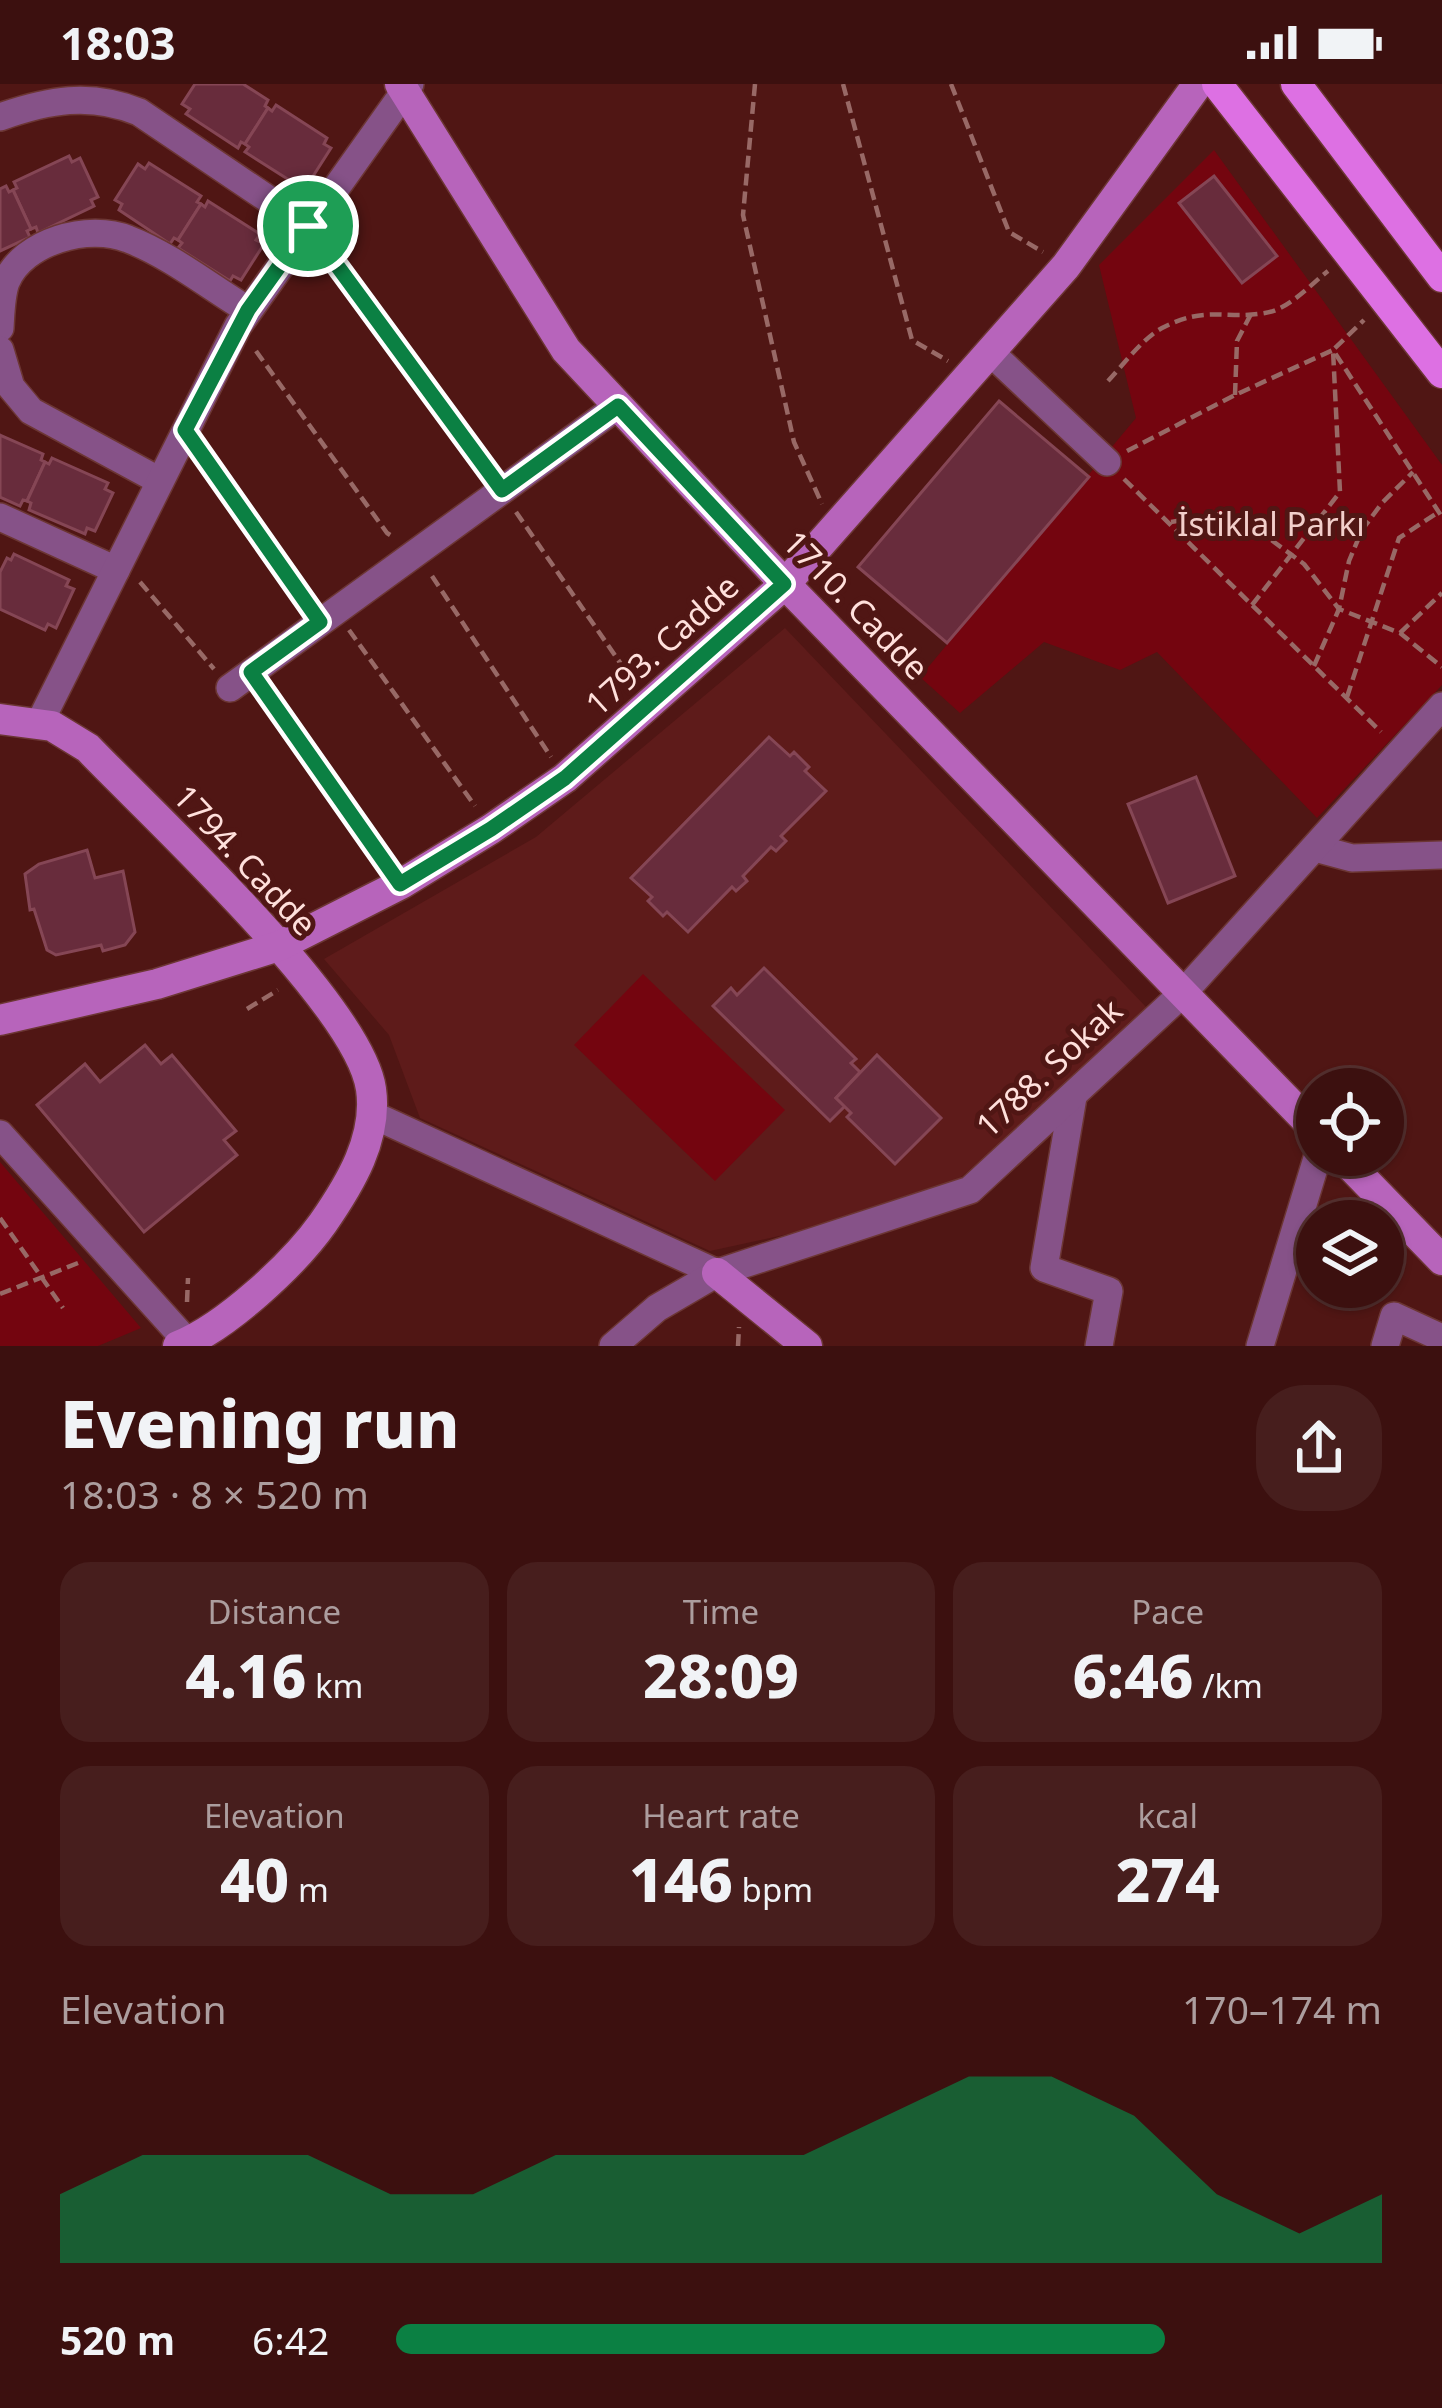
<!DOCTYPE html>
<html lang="en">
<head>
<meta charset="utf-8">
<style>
  :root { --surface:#3c100f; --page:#471e1d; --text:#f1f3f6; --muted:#ac9d9e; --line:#55302f; --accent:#0b8043 }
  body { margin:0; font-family:"Noto Sans",sans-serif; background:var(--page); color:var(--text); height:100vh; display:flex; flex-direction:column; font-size:45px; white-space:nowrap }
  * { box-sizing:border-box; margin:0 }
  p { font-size:39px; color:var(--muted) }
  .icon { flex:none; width:66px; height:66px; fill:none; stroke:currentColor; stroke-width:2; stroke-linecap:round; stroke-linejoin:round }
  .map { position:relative; height:1262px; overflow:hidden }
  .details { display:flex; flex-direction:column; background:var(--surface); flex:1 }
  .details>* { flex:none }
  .fabs { position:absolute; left:1296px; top:984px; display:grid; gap:24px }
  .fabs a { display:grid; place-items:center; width:108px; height:108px; border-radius:50%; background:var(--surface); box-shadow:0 3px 9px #0004,0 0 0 3px var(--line); font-size:60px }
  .pin { position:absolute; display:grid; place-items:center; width:102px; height:102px; color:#fff; margin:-51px; border:6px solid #fff; border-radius:50%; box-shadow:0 3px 12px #0007 }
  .round { display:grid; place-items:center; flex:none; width:126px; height:126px; border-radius:48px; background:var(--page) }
  .head { display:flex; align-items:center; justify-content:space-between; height:204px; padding:0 60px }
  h1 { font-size:66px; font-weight:800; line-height:90px }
  .stats { display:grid; grid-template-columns:repeat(3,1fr); gap:18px; height:204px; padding:12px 60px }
  .stats div { display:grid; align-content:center; border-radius:30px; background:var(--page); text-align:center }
  .stats b { font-size:60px; font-weight:800 }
  .stats small { font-size:33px; font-weight:400 }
  .stats p { font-size:33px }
  .chart { height:336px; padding:24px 60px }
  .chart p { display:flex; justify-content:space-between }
  .chart svg { width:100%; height:216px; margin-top:12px; fill:var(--accent); opacity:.7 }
  ul { padding:0 60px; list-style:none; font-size:39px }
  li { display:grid; grid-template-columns:192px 144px 1fr; align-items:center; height:90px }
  li i { height:30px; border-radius:15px; background:var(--accent) }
  .status { display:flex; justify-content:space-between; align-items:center; height:84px; padding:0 60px; background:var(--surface); direction:ltr }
  .status svg { height:33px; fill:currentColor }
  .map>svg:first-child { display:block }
  .built { fill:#5e1b1a }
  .green { fill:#74050f }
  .building { fill:#682c3c; stroke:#854655; stroke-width:3 }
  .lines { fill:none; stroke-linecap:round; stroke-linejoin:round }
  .street-casing { stroke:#6c3634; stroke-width:30 }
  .secondary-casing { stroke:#6c3634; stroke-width:33 }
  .primary-casing { stroke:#6c3634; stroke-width:33 }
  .path { stroke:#986966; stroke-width:4.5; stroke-dasharray:12 6; stroke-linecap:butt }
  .street { stroke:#865288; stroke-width:27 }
  .secondary { stroke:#b764bb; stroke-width:30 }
  .primary { stroke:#dd70e3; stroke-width:30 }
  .route-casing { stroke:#fff; stroke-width:24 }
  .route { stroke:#0b8043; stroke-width:15 }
  .labels { text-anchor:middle; stroke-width:10; stroke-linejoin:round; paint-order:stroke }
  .park-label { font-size:33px; fill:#f2cfcb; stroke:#501614 }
  .street-label { font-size:33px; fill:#ffe0dc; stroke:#501614 }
</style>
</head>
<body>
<div class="status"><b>18:03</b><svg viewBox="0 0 49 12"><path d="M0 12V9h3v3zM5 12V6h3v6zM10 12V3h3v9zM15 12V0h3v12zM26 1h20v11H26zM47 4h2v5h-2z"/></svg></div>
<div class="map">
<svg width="1442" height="1262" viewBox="0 0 1442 1262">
  <rect width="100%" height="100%" fill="#501614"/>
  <polygon class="built" points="785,544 1146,923 1076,997 955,1098 862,1134 710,1167 420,1034 389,951 324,875 536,753"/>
  <g class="green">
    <polygon points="1214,66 1442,381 1442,601 1317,734 1157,568 1120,586 1044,558 960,629 920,593 1136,334 1099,181"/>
    <polygon points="643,890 785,1026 715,1097 574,961"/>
    <polygon points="0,1078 141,1244 98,1262 0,1262"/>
  </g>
  <g class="building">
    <polygon points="195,0 243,0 268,16 265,22 268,24 245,60 241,58 238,64 186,30 190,25 182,20"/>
    <polygon points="276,21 327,54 324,60 331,64 308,100 301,96 297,101 245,68 249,63 245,60 268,24 272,27"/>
    <polygon points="69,72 72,78 80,74 98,113 91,116 94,122 38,149 36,143 31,145 13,106 17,104 14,98"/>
    <polygon points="149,79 201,112 197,118 201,120 178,156 174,154 170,160 119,126 122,120 115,116 138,80 145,85"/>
    <polygon points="1214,92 1277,172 1242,199 1179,119"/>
    <polygon points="6,102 9,108 13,106 31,145 27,147 30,153 0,167 0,105"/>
    <polygon points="208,117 260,150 256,156 264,160 241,196 233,192 230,197 178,164 182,159 178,156 201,120 205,123"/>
    <polygon points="999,317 1089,393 947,559 858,483"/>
    <polygon points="0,351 43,370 41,376 45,378 27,417 23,416 20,422 0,413"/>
    <polygon points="52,374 108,399 105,405 113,409 95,447 87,444 85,450 29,426 31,419 27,417 45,378 49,380"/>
    <polygon points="14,470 69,496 66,502 74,505 56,544 48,540 45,546 0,525 0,488 7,474 11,476"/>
    <polygon points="769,653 790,672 794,668 809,683 805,687 826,707 781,752 786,757 776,767 771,763 743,792 747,797 736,807 732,803 688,848 667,828 663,832 648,817 652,813 631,794"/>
    <polygon points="1196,693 1235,792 1168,819 1128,720"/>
    <polygon points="87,766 95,794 123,787 135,848 125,861 103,867 101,861 56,871 47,866 34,825 30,826 25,790 39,780"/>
    <polygon points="764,884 856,975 851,979 860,988 836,1014 845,1022 830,1037 713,922 731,904 737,911"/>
    <polygon points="145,961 161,980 172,971 236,1047 224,1056 237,1071 144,1148 37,1021 85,980 100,998"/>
    <polygon points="877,971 941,1034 895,1080 847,1033 851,1029 836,1014"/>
  </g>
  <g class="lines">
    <g class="street-casing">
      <g id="street">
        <path d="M 0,33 C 48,16 90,8 139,28 L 308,142"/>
        <path d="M 0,244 C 1,229 1,212 6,198 C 23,157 89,139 128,155 C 170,171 210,203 248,226"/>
        <polyline points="0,266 11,303 31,327 160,397"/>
        <polyline points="990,268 1107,378"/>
        <polyline points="0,433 116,486"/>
        <polyline points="230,604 618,322"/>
        <polyline points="40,638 238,242 410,0"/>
        <polyline points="1315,764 1352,774 1442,771"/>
        <polyline points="1073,1013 1044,1184 1109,1207 1099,1262"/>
        <polyline points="373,1031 717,1189"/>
        <polyline points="0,1050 191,1262"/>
        <polyline points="613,1262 657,1224 717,1189 970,1106 1183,909 1442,622"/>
        <polyline points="1260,1262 1318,1071"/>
        <polyline points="1385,1262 1394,1232 1442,1254"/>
      </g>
    </g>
    <g class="secondary-casing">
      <g id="secondary">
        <polyline points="400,0 566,266 785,500 1317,1047"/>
        <path d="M 0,635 L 52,642 L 88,664 C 153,732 359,921 371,1005 C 378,1054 350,1100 323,1139 C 294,1180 225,1244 178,1262"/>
        <polyline points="0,936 157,900 279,862 401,800 491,745 565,694 785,500 1066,182 1198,0"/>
        <polyline points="1340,1071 1442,1176"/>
        <polyline points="717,1189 807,1262"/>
      </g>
    </g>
    <g class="primary-casing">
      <g id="primary">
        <polyline points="1217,0 1442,289"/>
        <polyline points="1296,0 1442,193"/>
      </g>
    </g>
    <g class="path">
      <polyline points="755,0 743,131 794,358 822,420"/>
      <polyline points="843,0 912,256 948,277"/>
      <polyline points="951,0 1009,148 1043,168"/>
      <polyline points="326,166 486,384"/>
      <polyline points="256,267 387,449 395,454"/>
      <path d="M 1108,297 C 1124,280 1142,255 1162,244 C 1206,221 1224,236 1265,229 C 1288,226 1310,201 1328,187"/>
      <polyline points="1235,311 1237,257 1251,230"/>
      <polyline points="1127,367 1235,311 1333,266 1442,433"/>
      <polyline points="202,371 306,518"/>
      <polyline points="1124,395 1381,648"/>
      <polyline points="516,428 632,596"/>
      <polyline points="1171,438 1220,430 1255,444 1304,480 1339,525 1400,549 1442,583"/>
      <polyline points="432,492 551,673"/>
      <polyline points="140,498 214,585"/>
      <polyline points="1252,521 1340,408 1333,266 1364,236"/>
      <polyline points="349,546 475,722"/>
      <polyline points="1400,549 1442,509"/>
      <polyline points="1314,582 1339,525 1349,477 1362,446 1382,419 1413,388"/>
      <polyline points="265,608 387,780"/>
      <polyline points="1347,613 1399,454 1440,427"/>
      <polyline points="247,925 278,906"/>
      <polyline points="0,1134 63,1224"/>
      <polyline points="0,1210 78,1179"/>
      <polyline points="187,1218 188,1194"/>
      <polyline points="738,1262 739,1243"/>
    </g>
    <use href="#street" class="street"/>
    <use href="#secondary" class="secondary"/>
    <use href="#primary" class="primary"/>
  </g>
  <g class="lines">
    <g class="route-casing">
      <polygon id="route" points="308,142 502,406 618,322 784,500 565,694 491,745 400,800 251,588 320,538 185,346 248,226"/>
    </g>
    <use href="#route" class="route"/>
  </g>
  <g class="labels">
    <g class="park-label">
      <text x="1271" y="452">İstiklal Parkı</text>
    </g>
    <g class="street-label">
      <text transform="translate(856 521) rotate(46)" y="12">1710. Cadde</text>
      <text transform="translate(662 561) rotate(-42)" y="12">1793. Cadde</text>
      <text transform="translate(245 776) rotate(47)" y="12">1794. Cadde</text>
      <text transform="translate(1049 984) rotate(-43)" y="12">1788. Sokak</text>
    </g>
  </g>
</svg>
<div class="fabs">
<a><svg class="icon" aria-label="locate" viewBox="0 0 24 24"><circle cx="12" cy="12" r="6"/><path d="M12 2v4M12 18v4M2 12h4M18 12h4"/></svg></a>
<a><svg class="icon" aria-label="layers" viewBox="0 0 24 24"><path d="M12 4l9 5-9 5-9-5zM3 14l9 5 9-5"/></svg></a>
</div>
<div class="pin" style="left:308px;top:142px;background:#1e9e55"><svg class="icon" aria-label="arrive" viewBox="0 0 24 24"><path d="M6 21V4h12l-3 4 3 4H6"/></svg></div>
</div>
<section class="details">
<div class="head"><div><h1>Evening run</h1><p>18:03 · 8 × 520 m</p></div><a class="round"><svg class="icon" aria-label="share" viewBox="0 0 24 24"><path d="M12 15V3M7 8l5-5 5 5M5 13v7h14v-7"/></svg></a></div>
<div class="stats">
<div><p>Distance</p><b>4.16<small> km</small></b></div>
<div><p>Time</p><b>28:09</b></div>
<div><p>Pace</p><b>6:46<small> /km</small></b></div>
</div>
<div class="stats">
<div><p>Elevation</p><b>40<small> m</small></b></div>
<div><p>Heart rate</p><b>146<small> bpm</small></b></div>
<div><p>kcal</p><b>274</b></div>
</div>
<div class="chart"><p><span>Elevation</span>170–174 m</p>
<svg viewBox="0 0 160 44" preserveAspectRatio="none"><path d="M0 44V30L10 22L20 22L30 22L40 30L50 30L60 22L70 22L80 22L90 22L100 14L110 6L120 6L130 14L140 30L150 38L160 30V44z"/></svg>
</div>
<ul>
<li><b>520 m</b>6:42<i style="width:78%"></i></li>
</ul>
</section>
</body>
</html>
